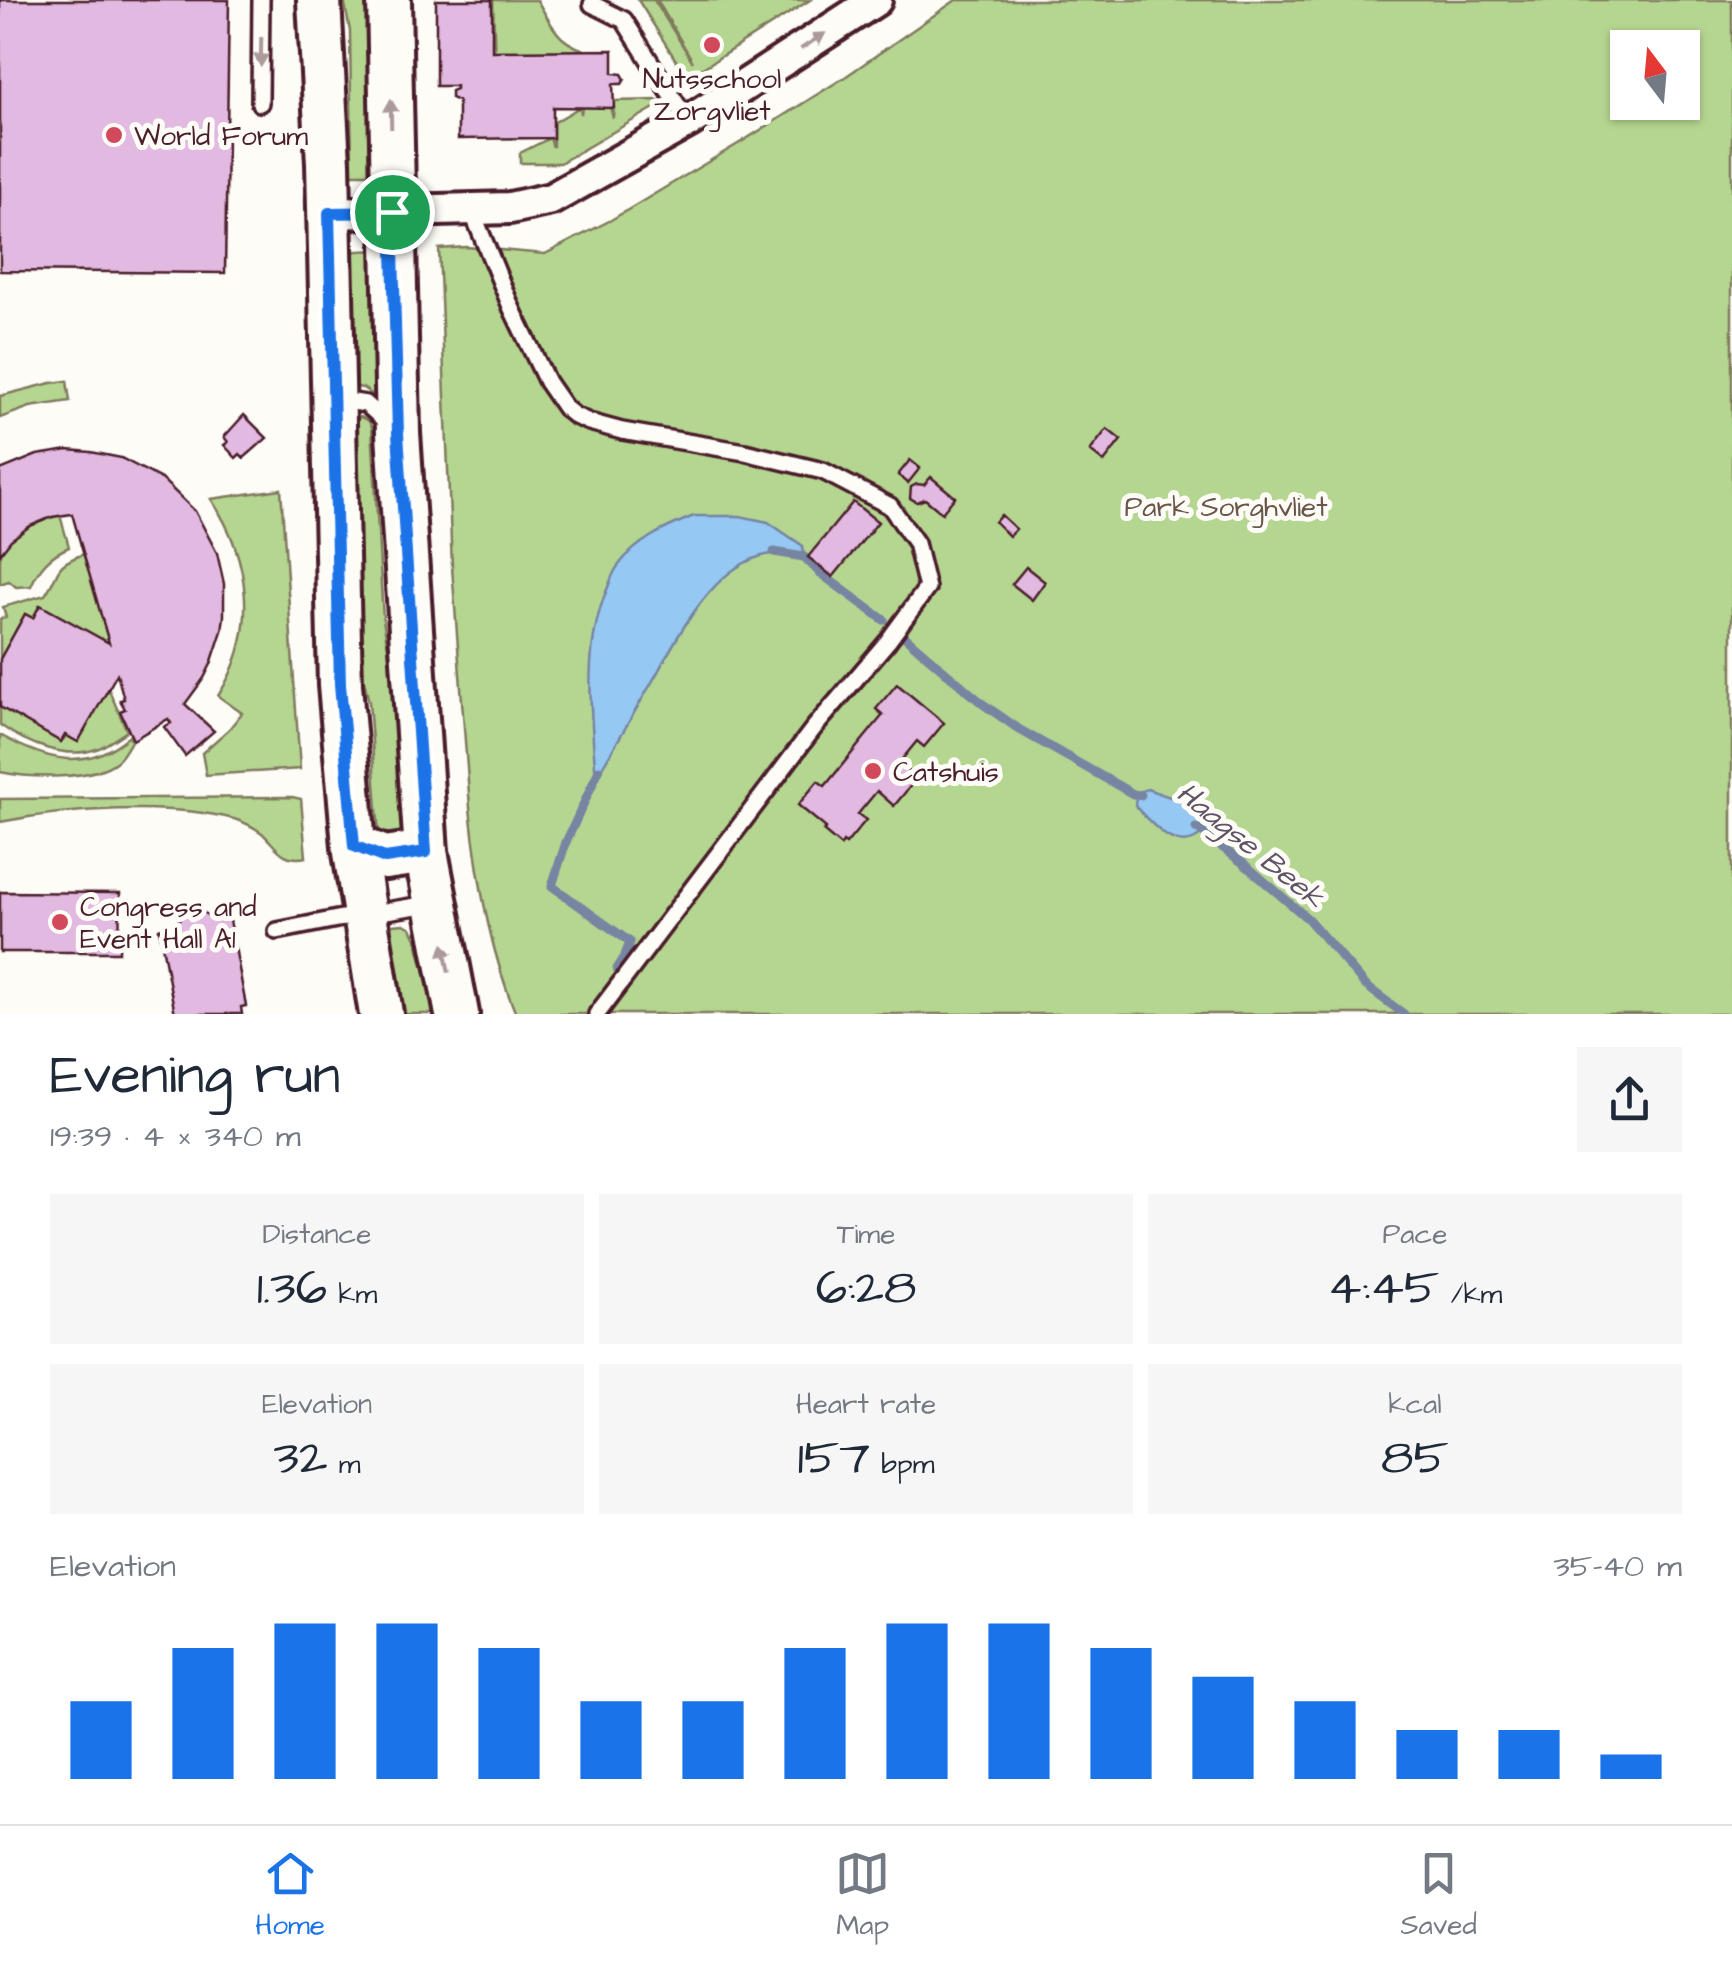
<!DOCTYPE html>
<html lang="en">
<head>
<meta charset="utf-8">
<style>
  :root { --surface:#fff; --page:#f6f6f7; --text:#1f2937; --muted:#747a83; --line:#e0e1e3; --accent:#1a73e8 }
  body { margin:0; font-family:"Architects Daughter",sans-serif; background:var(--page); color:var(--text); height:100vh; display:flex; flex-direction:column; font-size:38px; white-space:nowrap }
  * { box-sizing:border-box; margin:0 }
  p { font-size:32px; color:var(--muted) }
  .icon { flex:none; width:55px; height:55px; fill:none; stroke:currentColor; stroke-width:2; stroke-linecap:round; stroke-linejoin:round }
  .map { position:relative; height:1014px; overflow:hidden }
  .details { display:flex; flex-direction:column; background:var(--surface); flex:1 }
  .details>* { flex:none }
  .needle { width:65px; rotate:344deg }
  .buttons { position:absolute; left:1610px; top:30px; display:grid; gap:20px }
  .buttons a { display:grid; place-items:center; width:90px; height:90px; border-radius:0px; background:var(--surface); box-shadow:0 2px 8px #0004; font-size:50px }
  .pin { position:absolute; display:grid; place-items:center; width:85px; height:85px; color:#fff; margin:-42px; border:5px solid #fff; border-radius:50%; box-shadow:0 2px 10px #0007 }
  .round { display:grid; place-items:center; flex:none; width:105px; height:105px; border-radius:0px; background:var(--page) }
  .headline { display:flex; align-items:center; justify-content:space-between; height:170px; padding:0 50px }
  h1 { font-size:55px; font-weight:600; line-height:75px }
  .figures { display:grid; grid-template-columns:repeat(3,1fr); gap:15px; height:170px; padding:10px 50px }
  .figures div { display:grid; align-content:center; border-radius:0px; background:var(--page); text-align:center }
  .figures b { font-size:50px; font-weight:600 }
  .figures small { font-size:28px; font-weight:400 }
  .figures p { font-size:28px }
  .chart { height:280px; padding:20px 50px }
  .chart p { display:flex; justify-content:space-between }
  .chart svg { width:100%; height:180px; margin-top:10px; stroke:var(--accent); stroke-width:6 }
  .dock { display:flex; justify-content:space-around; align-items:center; height:140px; border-top:2px solid var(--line); background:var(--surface); font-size:28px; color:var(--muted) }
  .dock a { display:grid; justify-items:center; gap:5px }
  .dock .on { color:var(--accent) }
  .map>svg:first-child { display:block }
  .green { fill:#b5d690; stroke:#807a5e; stroke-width:2.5; fill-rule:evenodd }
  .water { fill:#95c8f2; stroke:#7784a2; stroke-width:2.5 }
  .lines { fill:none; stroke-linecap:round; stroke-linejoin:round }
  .stream { stroke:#7784a2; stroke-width:9 }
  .building { fill:#e2b9e1; stroke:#4a1f2b; stroke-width:2.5 }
  .service-casing { stroke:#4a1f2b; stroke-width:22 }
  .minor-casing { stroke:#4a1f2b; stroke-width:38 }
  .secondary-casing { stroke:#4a1f2b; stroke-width:50 }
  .service { stroke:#fdfcf7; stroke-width:15 }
  .minor { stroke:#fdfcf7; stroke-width:30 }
  .secondary { stroke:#fdfcf7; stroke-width:42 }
  .oneway { fill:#ac999b }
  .route-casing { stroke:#fff; stroke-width:20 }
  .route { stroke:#1a73e8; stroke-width:12 }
  .poi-dot { fill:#d1495b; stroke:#fdfcf7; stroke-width:4 }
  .labels { text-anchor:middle; stroke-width:10; stroke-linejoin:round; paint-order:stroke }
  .poi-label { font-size:28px; fill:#4a1f2b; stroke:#fdfcf7; text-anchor:start }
  .park-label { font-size:28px; fill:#6a5649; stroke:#fdfcf7 }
  .water-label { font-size:30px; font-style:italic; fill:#605267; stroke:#fdfcf7 }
</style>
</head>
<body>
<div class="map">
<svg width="1732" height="1014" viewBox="0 0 1732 1014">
  <rect width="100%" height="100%" fill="#fdfcf7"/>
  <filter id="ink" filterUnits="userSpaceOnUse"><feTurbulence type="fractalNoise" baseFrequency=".01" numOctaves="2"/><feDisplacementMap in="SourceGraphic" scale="20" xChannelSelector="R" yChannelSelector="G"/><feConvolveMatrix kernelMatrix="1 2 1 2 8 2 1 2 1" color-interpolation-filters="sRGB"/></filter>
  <g filter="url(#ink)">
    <g class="green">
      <polygon points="344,0 374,0 375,174 352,174 350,31"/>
      <path d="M 493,0 L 537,0 C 555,31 559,45 596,53 L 495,65 Z"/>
      <polygon points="638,0 654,0 693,62 657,0 810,0 687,78"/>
      <path d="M 956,0 L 1732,0 L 1732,1014 L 516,1014 C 489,949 477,877 470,808 L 452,567 L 439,249 L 466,247 L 545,254 L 611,220 L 743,141 L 845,77 ZM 1628,48 L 1682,48 L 1682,102 L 1628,102 Z"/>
      <polygon points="658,100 661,104 560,163 520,163 520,153 550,138 553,147 553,123 580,107 581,114 582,107 610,107 613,118 614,101"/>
      <polygon points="377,250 378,399 363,388 349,386 341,252"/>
      <polygon points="67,381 70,401 30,407 0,418 0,396 51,383"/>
      <polygon points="360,417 368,420 372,427 383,619 401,724 404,842 379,835 369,702 353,634 351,420"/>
      <path d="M 281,489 L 300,769 L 206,775 L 202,753 L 229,729 L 242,713 L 218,696 C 259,633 251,559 211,499 Z"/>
      <path d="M 60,515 L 69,547 C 50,555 39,567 31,586 L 16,587 L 9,581 L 0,584 C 0,576 0,566 0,558 C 4,533 39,521 60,515 Z"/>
      <path d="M 84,554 L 109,643 L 40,606 L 33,618 L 25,614 L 0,659 L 0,619 L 6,617 L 3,607 L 45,595 C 62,571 51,566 84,554 Z"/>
      <path d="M 108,688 L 127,731 C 118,737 108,744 99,748 C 67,761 27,744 0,725 L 0,707 L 62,741 Z"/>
      <path d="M 0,735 C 45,760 86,773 129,736 L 131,741 C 127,748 123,756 117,761 C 92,781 30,778 0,772 Z"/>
      <path d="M 292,797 L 301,799 L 306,857 C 282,862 277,847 262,833 C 254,827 244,822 234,819 C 170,802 65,809 0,822 L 0,799 Z"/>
      <polygon points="404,924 411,928 416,938 436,1014 404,1014 385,942 386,933 392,925"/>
    </g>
    <g class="water">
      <path d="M 694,516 L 740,516 L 768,522 L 803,546 L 804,557 C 726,534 682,630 651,684 C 633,715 615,746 596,778 C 591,714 582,647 608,587 C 611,580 613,572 618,566 C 637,540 665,528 694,516 Z"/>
      <path d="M 1147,789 L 1179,800 L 1206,819 C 1206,829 1205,833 1195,839 C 1173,851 1149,821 1135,806 L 1136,796 L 1133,794 Z"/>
    </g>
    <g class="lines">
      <g class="stream">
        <polyline points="774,552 804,557 820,573 884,620"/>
        <polyline points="904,636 983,704 1020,730 1133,794 1141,795"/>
        <polyline points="599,770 566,842 552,886 630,942 624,958 617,969"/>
        <polyline points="1196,828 1243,863 1308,919 1366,986 1404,1014"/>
      </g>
    </g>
    <g class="building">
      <polygon points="0,0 229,0 225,273 0,271"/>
      <polygon points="436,0 492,0 492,51 613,50 613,73 622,74 625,79 622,84 613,84 614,108 553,107 553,138 458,139 458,101 451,98 451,91 456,89 456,86 436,86"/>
      <polygon points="244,415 267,438 244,458 240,454 236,458 224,445 228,442 224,437"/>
      <polygon points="1107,429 1121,440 1104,462 1090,451"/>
      <polygon points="68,450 91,452 121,458 163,480 195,511 217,553 224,584 224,616 222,631 211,664 204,678 185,704 214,731 185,756 164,727 171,723 168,719 133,740 120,711 125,709 120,700 124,699 117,674 78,742 65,735 61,742 0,707 0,659 25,614 33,618 40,605 109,643 72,514 52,517 30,526 11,540 0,554 0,470 37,455"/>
      <polygon points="910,460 920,468 908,483 898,475"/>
      <polygon points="931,477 955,497 942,513 925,499 917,502 910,498 911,487 917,484 924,485"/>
      <polygon points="853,502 878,522 833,577 808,557"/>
      <polygon points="1001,515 1016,529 1009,536 995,522"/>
      <polygon points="1026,567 1045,582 1032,600 1012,584"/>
      <polygon points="897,684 944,723 924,747 917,741 899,763 917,778 894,806 877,791 858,814 866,820 846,844 843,842 841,846 823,831 826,828 798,805 818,781 825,786 883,715 876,709"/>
      <polygon points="0,892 120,893 119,952 0,952"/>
      <polygon points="190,904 212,918 229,915 246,1006 241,1007 242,1014 175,1014 159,929 175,925"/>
    </g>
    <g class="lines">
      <g class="service-casing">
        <g id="service">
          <polyline points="592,4 624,20 688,122"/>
          <polyline points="260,103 261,0"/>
          <polyline points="471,209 512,309 547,382 565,408 575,416 589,422 622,431 745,452 823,471 890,506 916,543 927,588 888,641 813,729 597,1014"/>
          <polyline points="334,399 366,404 392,427"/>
          <polyline points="277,931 337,919 435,903"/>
        </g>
      </g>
      <g class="minor-casing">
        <polyline id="minor" points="329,213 510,208 551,199 688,122 876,0"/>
      </g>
      <g class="secondary-casing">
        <g id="secondary">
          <polyline points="319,0 328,163 340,685 354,846 381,1014"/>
          <polyline points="389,0 398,433 411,630 426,852 457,1014"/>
          <polyline points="354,846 385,858 426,852"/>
        </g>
      </g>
      <use href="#service" class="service"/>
      <use href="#minor" class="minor"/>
      <use href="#secondary" class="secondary"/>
    </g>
    <defs><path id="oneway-solid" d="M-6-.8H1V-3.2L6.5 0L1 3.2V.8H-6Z" transform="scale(2.5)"/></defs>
    <g class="oneway">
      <use href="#oneway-solid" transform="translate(813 41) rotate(-33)"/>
      <use href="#oneway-solid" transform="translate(261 52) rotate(91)"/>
      <use href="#oneway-solid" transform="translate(391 114) rotate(-91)"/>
      <use href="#oneway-solid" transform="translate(446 958) rotate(-101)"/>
    </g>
  </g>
  <g class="lines" filter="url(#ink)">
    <g class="route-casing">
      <polygon id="route" points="392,212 398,433 426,852 385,858 354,846 340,684 329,213"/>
    </g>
    <use href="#route" class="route"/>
  </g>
  <g class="poi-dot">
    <circle cx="712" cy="45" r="10"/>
    <circle cx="114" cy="135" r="10"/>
    <circle cx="873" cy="771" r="10"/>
    <circle cx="60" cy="922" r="10"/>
  </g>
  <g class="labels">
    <g class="poi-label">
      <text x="712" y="88" text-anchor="middle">Nutsschool<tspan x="712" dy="32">Zorgvliet</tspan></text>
      <text x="134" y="145">World Forum</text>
      <text x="893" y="781">Catshuis</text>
      <text x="80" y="916">Congress and<tspan x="80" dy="32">Event Hall A1</tspan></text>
    </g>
    <g class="park-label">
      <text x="1226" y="516">Park Sorghvliet</text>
    </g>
    <g class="water-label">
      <text transform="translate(1251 845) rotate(39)" y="10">Haagse Beek</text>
    </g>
  </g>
</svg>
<div class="buttons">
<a><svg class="needle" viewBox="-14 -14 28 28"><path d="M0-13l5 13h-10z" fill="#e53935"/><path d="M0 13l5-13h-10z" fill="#747a83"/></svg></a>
</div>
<div class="pin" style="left:392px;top:212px;background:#1e9e55"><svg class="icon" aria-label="arrive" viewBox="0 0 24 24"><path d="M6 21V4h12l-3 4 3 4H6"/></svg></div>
</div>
<section class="details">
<div class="headline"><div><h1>Evening run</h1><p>19:39 · 4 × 340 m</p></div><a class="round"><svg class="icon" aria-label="share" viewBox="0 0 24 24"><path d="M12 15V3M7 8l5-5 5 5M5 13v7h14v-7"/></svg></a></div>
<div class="figures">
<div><p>Distance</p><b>1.36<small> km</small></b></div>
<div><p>Time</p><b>6:28</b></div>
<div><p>Pace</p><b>4:45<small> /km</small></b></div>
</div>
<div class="figures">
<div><p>Elevation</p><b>32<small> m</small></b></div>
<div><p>Heart rate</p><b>157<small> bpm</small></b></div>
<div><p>kcal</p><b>85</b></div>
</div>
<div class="chart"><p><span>Elevation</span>35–40 m</p>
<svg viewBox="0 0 160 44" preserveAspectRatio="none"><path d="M5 44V25M15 44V12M25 44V6M35 44V6M45 44V12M55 44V25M65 44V25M75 44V12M85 44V6M95 44V6M105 44V12M115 44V19M125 44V25M135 44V32M145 44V32M155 44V38"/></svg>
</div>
</section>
<nav class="dock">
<a class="on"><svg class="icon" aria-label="home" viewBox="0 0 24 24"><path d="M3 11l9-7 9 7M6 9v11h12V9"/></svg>Home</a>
<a><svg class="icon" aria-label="map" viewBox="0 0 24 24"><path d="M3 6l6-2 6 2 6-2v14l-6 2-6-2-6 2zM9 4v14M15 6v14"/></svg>Map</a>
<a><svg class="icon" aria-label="saved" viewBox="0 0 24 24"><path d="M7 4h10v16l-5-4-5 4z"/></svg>Saved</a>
</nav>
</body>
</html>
